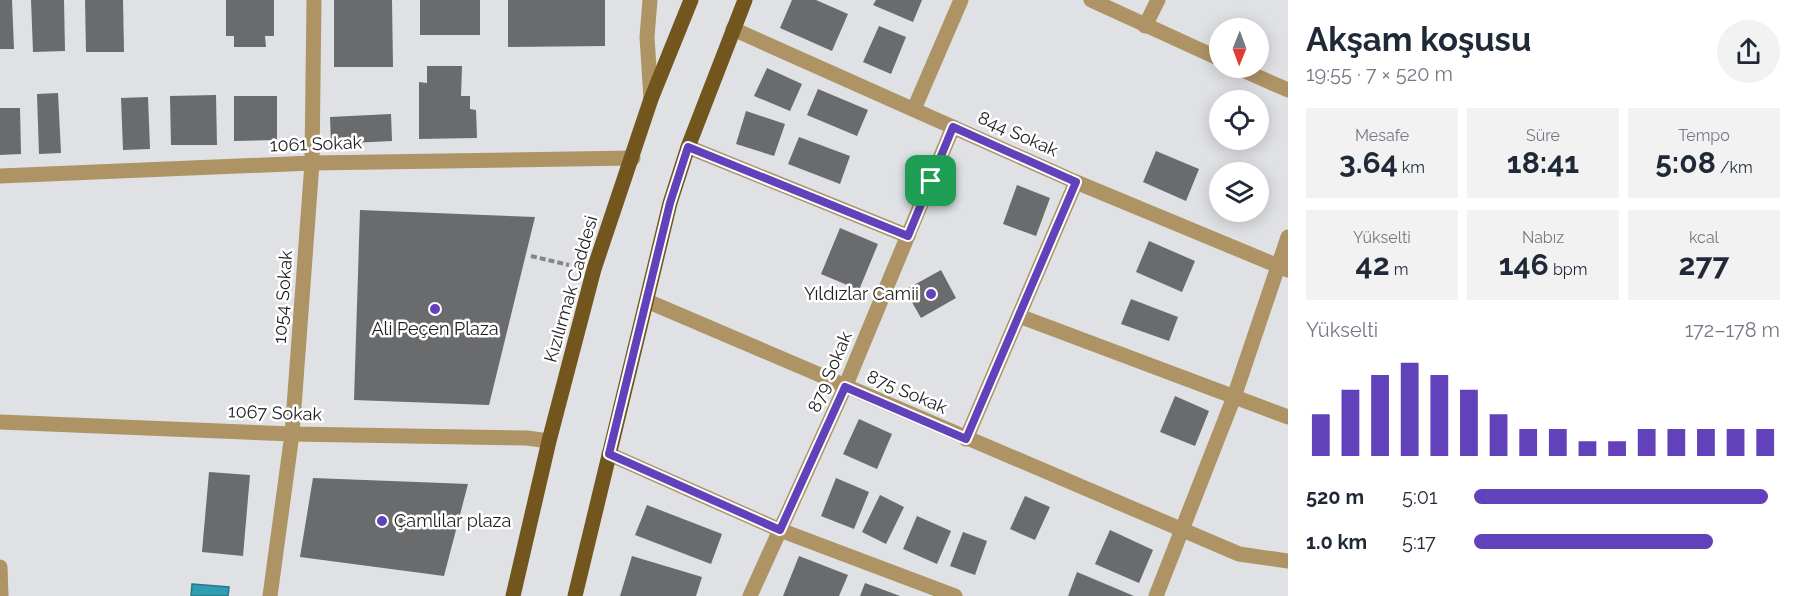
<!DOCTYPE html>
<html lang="tr">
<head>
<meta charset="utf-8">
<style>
  :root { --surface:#fff; --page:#f2f2f3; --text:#1f2937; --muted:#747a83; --accent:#6242bb }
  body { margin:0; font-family:Raleway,sans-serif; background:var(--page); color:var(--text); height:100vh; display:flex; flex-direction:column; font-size:22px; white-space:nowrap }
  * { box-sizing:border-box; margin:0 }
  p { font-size:20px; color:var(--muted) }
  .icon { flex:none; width:33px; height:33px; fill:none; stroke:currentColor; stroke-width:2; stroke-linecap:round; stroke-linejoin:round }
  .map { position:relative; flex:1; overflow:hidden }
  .drawer { display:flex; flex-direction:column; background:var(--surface); width:510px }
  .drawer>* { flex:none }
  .needle { width:39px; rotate:181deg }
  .fabs { position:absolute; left:1209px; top:18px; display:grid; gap:12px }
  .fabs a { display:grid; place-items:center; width:60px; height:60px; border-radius:50%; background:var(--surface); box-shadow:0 3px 15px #0003; font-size:30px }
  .pin { position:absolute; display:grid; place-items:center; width:51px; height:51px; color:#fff; margin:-26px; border-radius:12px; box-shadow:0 3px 9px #0006 }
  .round { display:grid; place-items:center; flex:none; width:63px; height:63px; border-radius:32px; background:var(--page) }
  .head { display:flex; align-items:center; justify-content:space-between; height:102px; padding:0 18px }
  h1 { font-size:33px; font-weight:700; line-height:45px }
  .metrics { display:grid; grid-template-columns:repeat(3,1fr); gap:9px; height:102px; padding:6px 18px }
  .metrics div { display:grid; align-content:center; border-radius:0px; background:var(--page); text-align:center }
  .metrics b { font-size:30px; font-weight:700 }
  .metrics small { font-size:16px; font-weight:400 }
  .metrics p { font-size:16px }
  .chart { height:168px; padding:12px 18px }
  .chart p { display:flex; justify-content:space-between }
  .chart svg { width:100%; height:108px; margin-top:6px; stroke:var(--accent); stroke-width:6 }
  ul { padding:0 18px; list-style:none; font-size:20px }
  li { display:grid; grid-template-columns:96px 72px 1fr; align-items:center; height:45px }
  li i { height:15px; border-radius:8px; background:var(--accent) }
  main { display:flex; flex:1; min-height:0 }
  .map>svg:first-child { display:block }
  .water { fill:#2f9db2; stroke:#2a7786; stroke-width:1.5 }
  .building { fill:#696b6d }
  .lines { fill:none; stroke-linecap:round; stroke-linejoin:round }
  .path { stroke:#848587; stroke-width:4; stroke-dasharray:6 3; stroke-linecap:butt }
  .minor { stroke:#ae9364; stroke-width:15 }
  .primary { stroke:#72561d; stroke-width:15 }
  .route-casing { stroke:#fff; stroke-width:12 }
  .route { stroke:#6242bb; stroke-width:8 }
  .poi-dot { fill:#6242bb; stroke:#fff; stroke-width:2 }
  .labels { text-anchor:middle; stroke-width:5; stroke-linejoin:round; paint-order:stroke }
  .street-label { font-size:18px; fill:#1f1f20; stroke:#fff }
  .poi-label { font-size:18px; fill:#1f1f20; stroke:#fff; text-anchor:end }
</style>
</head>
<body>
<main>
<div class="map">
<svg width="1288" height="596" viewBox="0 0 1288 596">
  <rect width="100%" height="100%" fill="#dfe1e4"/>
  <polygon class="water" points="192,584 229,587 228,596 191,596"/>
  <g class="building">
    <polygon points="0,0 12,0 14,49 0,49"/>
    <polygon points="31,0 64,0 65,51 33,52"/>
    <polygon points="85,0 123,0 124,52 86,52"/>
    <polygon points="226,0 274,0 274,36 265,36 266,47 234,47 234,36 226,36"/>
    <polygon points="334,0 392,0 393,67 334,67"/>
    <rect x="420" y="0" width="60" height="35"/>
    <polygon points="508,0 605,0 605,46 508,47"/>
    <polygon points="792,0 816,0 848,14 832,51 780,28"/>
    <polygon points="876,0 922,0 913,22 873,5"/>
    <polygon points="879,26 906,37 891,74 863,62"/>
    <polygon points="427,66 462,66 461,96 470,96 470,109 476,110 477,138 419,139 419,82 427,83"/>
    <polygon points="767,68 802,84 790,111 754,96"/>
    <polygon points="818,89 868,110 857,136 807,115"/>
    <polygon points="58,93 61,153 39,154 37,94"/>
    <polygon points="216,95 217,145 171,145 170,96"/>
    <polygon points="234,96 277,96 277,140 234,141"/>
    <polygon points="148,97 150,149 123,150 121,98"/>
    <polygon points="0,108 20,108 21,154 0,155"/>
    <polygon points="746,111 785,124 774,156 736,144"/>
    <polygon points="391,114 392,141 331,144 330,117"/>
    <polygon points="799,137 850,156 840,184 788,164"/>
    <polygon points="1156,151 1199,169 1186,201 1143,182"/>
    <polygon points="1017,185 1050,198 1036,236 1003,224"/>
    <polygon points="360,210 535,217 489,405 354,400"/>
    <polygon points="840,228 878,244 859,290 821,274"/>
    <polygon points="1149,241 1195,261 1182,292 1136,272"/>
    <polygon points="941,270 956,298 921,318 905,290"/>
    <polygon points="1131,299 1178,317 1169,341 1121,324"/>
    <polygon points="1175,396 1209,411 1195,446 1160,432"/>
    <polygon points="859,419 892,434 877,469 843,454"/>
    <polygon points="209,472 250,475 243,556 202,552"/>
    <polygon points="313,478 468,484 444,576 300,557"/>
    <polygon points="836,478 869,492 854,529 821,516"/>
    <polygon points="880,495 904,507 886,544 862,532"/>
    <polygon points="1025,496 1050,507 1035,540 1010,529"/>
    <polygon points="647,505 722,534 711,564 635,535"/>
    <polygon points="917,516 951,531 937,564 903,549"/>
    <polygon points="1110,530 1153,550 1139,583 1095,564"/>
    <polygon points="963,532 987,541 975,575 950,566"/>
    <polygon points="632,556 702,577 696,596 620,596"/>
    <polygon points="799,556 848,575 839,596 783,596"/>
    <polygon points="1077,572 1134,596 1068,596"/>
    <polygon points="865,583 900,596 860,596"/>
  </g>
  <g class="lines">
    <polyline class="path" points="531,256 569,265"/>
    <g class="minor">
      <polyline points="650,0 647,37 651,99"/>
      <polyline points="1091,0 1220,59"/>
      <polyline points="1145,26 1158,0"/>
      <polyline points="733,29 1076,182 1288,270"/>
      <polyline points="1238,68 1288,90"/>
      <polyline points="914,109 961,0"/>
      <polyline points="688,147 908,236"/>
      <polyline points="0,176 312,163 633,158"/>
      <polyline points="647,301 1239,554 1288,561"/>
      <polyline points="1019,316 1288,417"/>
      <polyline points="0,422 292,434 527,438 549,441"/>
      <polyline points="966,439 1076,182"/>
      <polyline points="609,454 780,530 955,596"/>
      <polyline points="0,567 1,596"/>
      <polyline points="270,596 292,434 312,163 314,0"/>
      <polyline points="750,596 845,387 953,127"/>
      <polyline points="1156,596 1234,397 1288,237"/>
    </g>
    <g class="primary">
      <polyline points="513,596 549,441 594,269 651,99 691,0"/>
      <polyline points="575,596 670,203 688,147 745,0"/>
    </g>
  </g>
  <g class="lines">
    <g class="route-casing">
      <polygon id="route" points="953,127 1076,182 966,439 845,387 780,530 609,454 670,203 688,147 908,236"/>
    </g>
    <use href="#route" class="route"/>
  </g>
  <g class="poi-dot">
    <circle cx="931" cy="294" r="6"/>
    <circle cx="435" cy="309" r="6"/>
    <circle cx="382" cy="521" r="6"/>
  </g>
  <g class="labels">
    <g class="street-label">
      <text transform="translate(1018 134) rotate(24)" y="6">844 Sokak</text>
      <text transform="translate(316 144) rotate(-2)" y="6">1061 Sokak</text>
      <text transform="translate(571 289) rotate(-74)" y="6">Kızılırmak Caddesi</text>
      <text transform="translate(283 297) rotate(-86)" y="6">1054 Sokak</text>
      <text transform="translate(830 372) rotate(-67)" y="6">879 Sokak</text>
      <text transform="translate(907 392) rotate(23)" y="6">875 Sokak</text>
      <text transform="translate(275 413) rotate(2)" y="6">1067 Sokak</text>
    </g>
    <g class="poi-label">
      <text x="919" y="300">Yıldızlar Camii</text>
      <text x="435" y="335" text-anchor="middle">Ali Peçen Plaza</text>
      <text x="394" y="527" text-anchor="start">Çamlılar plaza</text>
    </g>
  </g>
</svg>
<div class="fabs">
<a><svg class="needle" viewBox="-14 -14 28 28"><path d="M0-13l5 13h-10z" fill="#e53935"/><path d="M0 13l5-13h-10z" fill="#747a83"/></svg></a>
<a><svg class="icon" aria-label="locate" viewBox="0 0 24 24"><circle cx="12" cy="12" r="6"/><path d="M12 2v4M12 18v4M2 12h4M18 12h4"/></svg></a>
<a><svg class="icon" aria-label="layers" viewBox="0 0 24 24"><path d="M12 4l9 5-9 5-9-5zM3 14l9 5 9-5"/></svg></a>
</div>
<div class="pin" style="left:931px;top:181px;background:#1e9e55"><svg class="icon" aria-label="arrive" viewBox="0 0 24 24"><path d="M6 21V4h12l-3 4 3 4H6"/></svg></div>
</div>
<section class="drawer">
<div class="head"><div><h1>Akşam koşusu</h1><p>19:55 · 7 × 520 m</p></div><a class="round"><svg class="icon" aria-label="share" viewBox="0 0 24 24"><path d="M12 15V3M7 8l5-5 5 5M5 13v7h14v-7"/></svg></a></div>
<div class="metrics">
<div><p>Mesafe</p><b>3.64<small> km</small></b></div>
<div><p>Süre</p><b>18:41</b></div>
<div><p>Tempo</p><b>5:08<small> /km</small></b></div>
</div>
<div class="metrics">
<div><p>Yükselti</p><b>42<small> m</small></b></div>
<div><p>Nabız</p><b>146<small> bpm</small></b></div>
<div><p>kcal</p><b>277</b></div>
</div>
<div class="chart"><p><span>Yükselti</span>172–178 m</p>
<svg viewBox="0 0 160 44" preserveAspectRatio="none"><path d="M5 44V27M15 44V17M25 44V11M35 44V6M45 44V11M55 44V17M65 44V27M75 44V33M85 44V33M95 44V38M105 44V38M115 44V33M125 44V33M135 44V33M145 44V33M155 44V33"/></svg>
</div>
<ul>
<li><b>520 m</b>5:01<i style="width:96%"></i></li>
<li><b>1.0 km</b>5:17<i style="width:78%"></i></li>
</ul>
</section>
</main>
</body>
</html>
